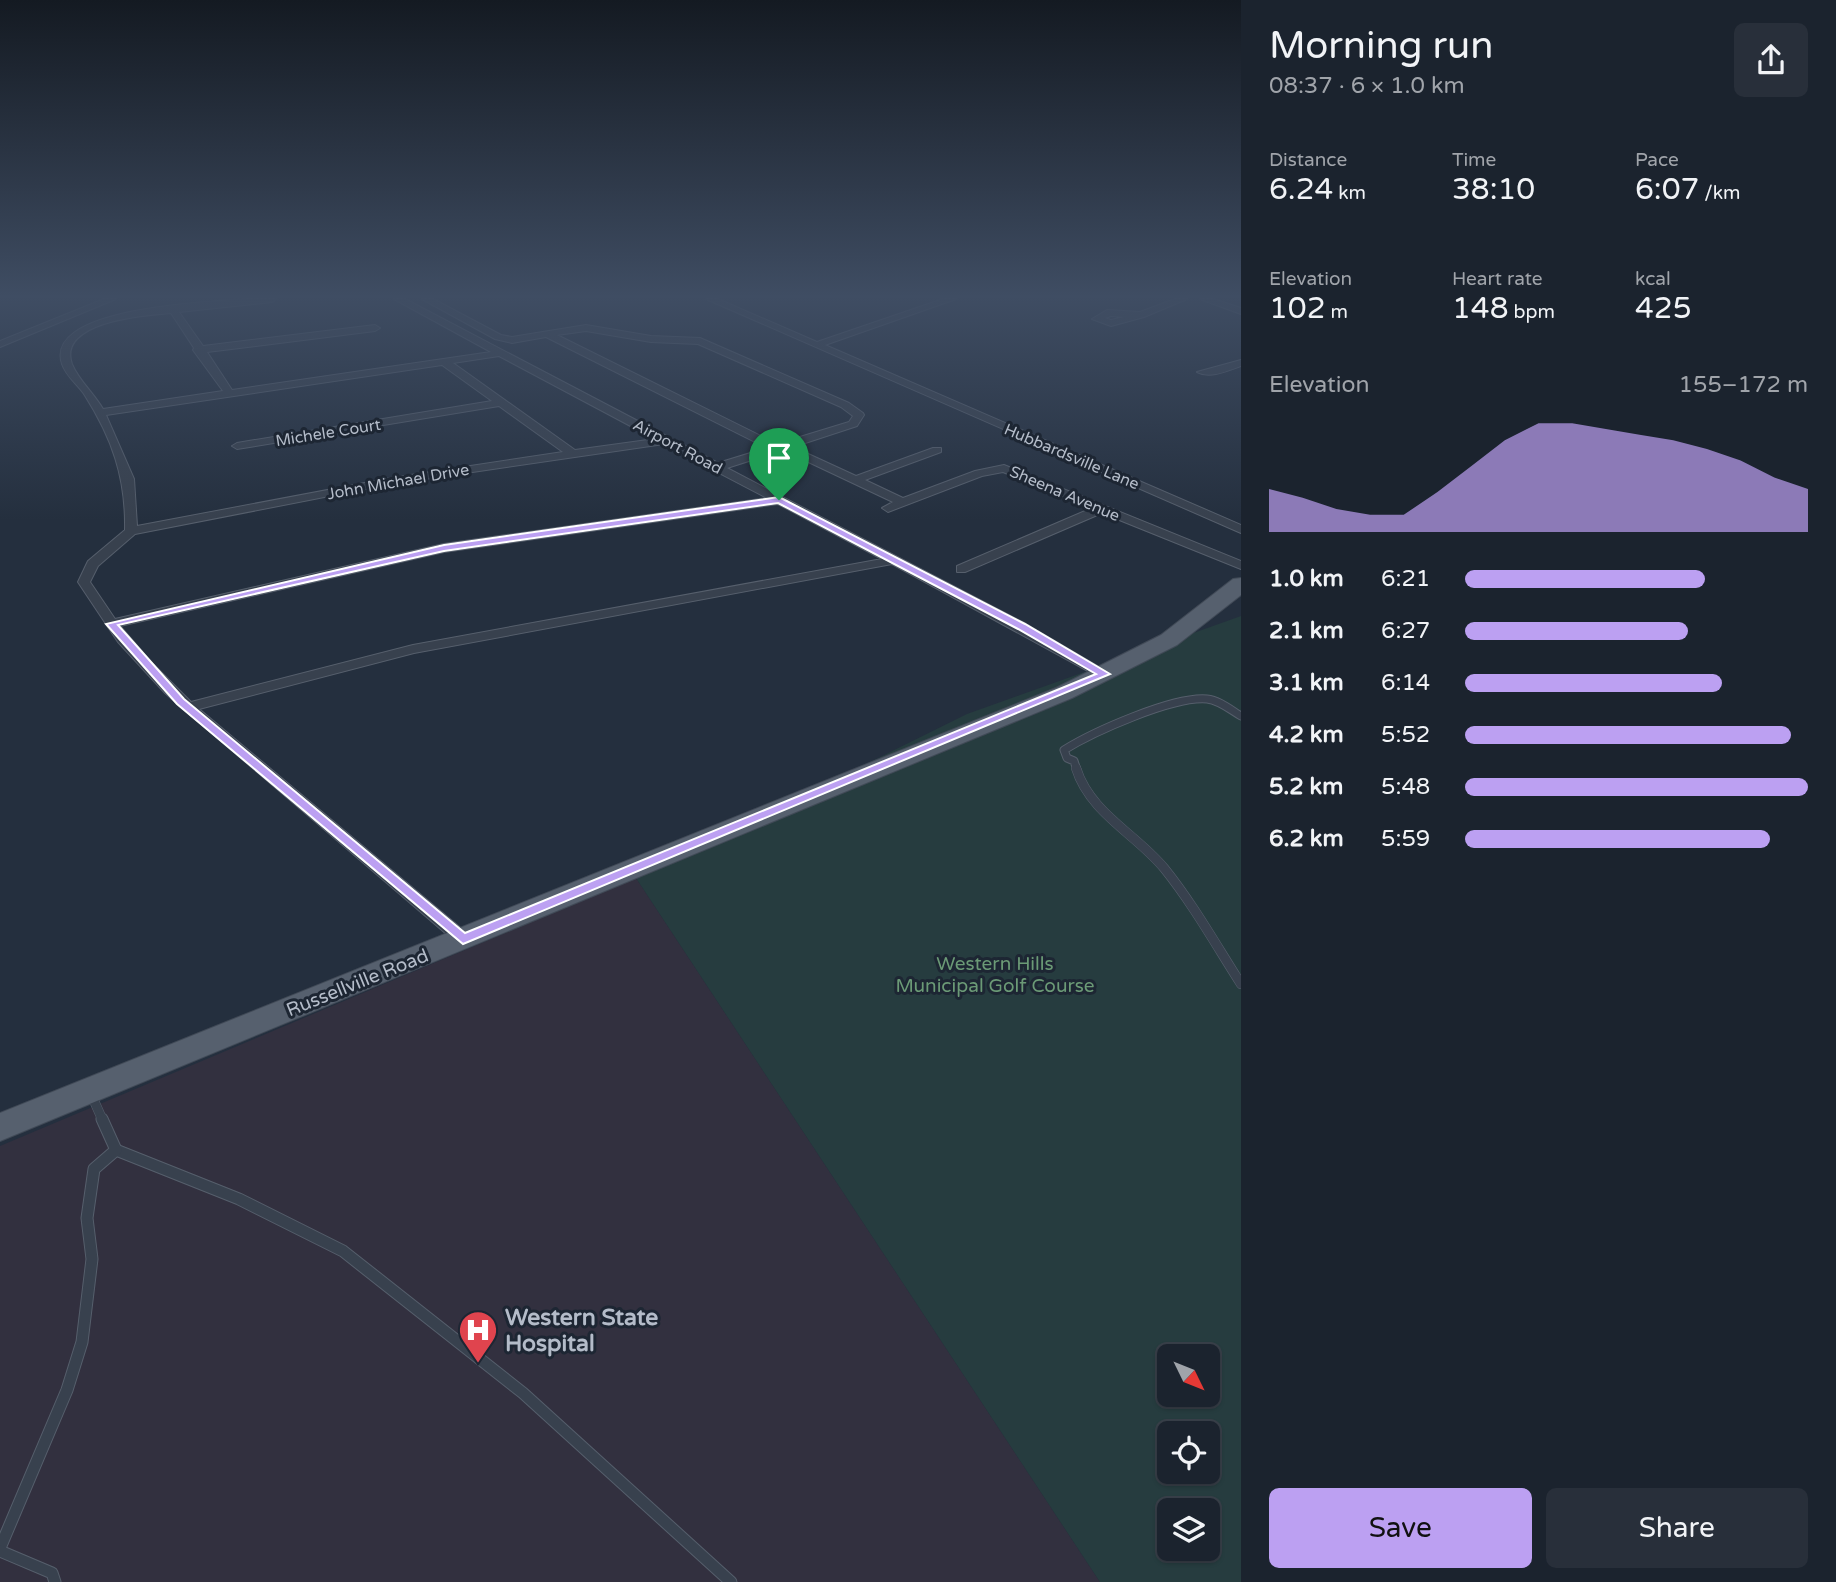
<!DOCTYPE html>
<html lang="en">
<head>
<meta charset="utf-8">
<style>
  :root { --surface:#1b232e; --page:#282f3a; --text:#f1f3f6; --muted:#a0a4aa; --line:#39404a; --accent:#bca0f2 }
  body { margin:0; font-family:"Varela Round",sans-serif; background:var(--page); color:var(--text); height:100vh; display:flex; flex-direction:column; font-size:26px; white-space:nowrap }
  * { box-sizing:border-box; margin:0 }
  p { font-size:23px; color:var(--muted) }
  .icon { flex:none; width:38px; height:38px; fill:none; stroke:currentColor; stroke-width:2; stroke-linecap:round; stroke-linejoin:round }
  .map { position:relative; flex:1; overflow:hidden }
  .details { display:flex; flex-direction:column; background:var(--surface); width:595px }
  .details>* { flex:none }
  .needle { width:46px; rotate:133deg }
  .buttons { position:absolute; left:1157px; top:1344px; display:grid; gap:14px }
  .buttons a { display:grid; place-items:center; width:63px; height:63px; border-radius:10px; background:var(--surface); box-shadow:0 2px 5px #0004,0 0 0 2px var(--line); font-size:35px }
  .pin { position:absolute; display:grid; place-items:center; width:60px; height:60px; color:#fff; margin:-72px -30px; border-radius:50% 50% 50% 0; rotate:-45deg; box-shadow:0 0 7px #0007 }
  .pin .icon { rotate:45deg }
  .round { display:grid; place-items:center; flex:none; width:74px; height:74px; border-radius:10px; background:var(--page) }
  .summary { display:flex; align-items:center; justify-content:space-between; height:119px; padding:0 28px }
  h1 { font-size:38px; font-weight:600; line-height:52px }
  .figures { display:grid; grid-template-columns:repeat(3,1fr); gap:10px; height:119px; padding:7px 28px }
  .figures div { display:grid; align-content:center }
  .figures b { font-size:30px; font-weight:600 }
  .figures small { font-size:19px; font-weight:400 }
  .figures p { font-size:19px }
  .chart { height:196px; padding:14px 28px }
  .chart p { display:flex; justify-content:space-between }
  .chart svg { width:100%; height:126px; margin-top:7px; fill:var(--accent); opacity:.7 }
  .primary-button { display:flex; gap:14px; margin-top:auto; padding:14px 28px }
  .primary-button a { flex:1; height:80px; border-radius:10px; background:var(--accent); color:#111; font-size:28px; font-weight:600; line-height:80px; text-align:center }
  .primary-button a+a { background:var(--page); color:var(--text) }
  ul { padding:0 28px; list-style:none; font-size:23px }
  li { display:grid; grid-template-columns:112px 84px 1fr; align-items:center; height:52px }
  li i { height:18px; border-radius:9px; background:var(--accent) }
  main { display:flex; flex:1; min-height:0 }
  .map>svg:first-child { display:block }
  .medical { fill:#32303f }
  .green { fill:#263c3f; fill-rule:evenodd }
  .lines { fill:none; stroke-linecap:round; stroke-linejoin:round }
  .lane-far2-casing { stroke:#565f6c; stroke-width:9 }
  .lane-far1-casing { stroke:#565f6c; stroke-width:10 }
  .lane-casing { stroke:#565f6c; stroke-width:13 }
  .street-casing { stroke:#565f6c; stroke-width:2 }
  .primary-casing { stroke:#414a57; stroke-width:2 }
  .lane-far2 { stroke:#38414e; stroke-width:7 }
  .lane-far1 { stroke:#38414e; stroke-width:9 }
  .lane { stroke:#38414e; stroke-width:11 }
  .street { fill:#38414e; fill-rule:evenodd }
  .primary { fill:#56606e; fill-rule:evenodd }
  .route { fill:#bca0f2; stroke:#fff; stroke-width:2; fill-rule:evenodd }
  .labels { text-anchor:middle; stroke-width:6; stroke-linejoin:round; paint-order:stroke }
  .far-street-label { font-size:16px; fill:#b4bcc9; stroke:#1d2633 }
  .park-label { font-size:19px; fill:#6b9a76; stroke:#1d2633 }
  .street-label { font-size:19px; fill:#b4bcc9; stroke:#1d2633 }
  .near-poi-label { font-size:23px; font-weight:bold; fill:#b4bcc9; stroke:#1d2633; text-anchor:start }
</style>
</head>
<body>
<main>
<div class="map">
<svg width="1241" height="1582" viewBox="0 0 1241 1582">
  <rect width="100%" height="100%" fill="#242f3e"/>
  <polygon class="medical" points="636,878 1100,1582 0,1582 0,1146"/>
  <path class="green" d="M 1241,616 L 1241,1582 L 1100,1582 L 636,878 L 967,714 ZM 1169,1356 L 1208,1356 L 1208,1395 L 1169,1395 ZM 1169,1433 L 1208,1433 L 1208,1472 L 1169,1472 ZM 1169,1510 L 1208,1510 L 1208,1549 L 1169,1549 Z"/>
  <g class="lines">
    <g class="lane-far2-casing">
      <path id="lane-far2" d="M 1077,770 L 1074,761 L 1067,758 L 1064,750 C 1093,732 1173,696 1207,699 C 1219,700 1231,710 1241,716"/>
    </g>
    <g class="lane-far1-casing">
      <g id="lane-far1">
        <path d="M 1076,768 C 1090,813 1136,834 1164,868 C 1193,904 1216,945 1241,984"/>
        <polyline points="91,1094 103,1121"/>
      </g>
    </g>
    <g class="lane-casing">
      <g id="lane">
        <polyline points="116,1150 239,1199 343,1251 523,1393 731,1582"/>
        <polyline points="0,1548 67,1390 82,1342 92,1259 87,1218 94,1169 116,1150 102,1119"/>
        <polyline points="0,1551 52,1573 55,1582"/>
      </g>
    </g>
    <g class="street-casing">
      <g id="street">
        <polygon points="104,299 116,299 0,347 0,341"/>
        <path d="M 247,299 L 276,299 L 272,302 L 179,312 L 203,346 L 375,325 L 380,328 L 375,331 L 207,352 L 232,390 L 491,352 L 394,299 L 405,299 L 718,463 L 767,448 L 546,337 L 512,343 L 495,339 L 422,299 L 433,299 L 501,335 L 512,337 L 586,325 L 651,336 L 700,338 L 849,403 L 863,413 L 864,415 L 857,426 L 793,447 L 856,476 L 933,448 L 941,448 L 941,452 L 865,480 L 903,498 L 975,471 L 1004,465 L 1241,561 L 1241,569 L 1102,513 L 965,572 L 957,572 L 957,566 L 1092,508 L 1003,472 L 982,476 L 888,512 L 882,508 L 893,502 L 783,450 L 727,468 L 1026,624 L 1111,674 L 1104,678 L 1099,677 L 892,564 L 414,653 L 199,709 L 469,935 L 472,939 L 469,943 L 457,943 L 165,693 L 118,642 L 78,582 L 88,561 L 125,530 C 126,477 112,438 84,394 C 77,384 66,376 62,364 C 43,306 216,302 247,299 ZM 171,313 L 194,348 L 193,350 L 223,391 L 103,409 C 95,395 78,379 72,364 C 57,321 147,315 171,313 ZM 586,331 L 651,342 L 698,344 L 841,407 L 853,416 L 849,422 L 777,444 L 557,335 ZM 499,356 L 655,439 L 575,450 L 453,363 ZM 442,365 L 492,401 L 237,443 L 232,446 L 237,449 L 499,406 L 563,452 L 391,478 L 137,526 L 134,479 L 106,415 ZM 664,444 L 767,498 L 444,544 L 115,619 L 90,582 L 98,566 L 135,534 L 391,484 ZM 778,504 L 882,559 L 413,645 L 191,702 L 151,662 L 120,626 L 444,552 Z"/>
        <polygon points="706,299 718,299 817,342 943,299 956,299 825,345 1241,525 1241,533"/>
        <path d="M 1175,299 L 1187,299 L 1144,317 L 1111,326 L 1092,319 L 1107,310 L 1140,312 ZM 1111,316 L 1124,317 L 1111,320 L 1105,318 Z"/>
        <polygon points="1200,299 1213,299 1241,308 1241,314"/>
        <path d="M 1241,360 L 1241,366 C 1227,371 1210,379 1197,372 Z"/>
      </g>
    </g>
    <g class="primary-casing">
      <polygon id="primary" points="1241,578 1241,595 1177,645 1072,698 0,1141 0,1113 1056,688 1161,635 1233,579"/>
    </g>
    <use href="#lane-far2" class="lane-far2"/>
    <use href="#lane-far1" class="lane-far1"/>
    <use href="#lane" class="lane"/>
    <use href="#street" class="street"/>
    <use href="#primary" class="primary"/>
  </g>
  <linearGradient id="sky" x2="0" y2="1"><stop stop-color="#141a22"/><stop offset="0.57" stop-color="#3f4d63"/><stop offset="1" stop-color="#3f4d63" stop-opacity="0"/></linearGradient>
  <rect width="1241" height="520" fill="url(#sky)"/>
  <path class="route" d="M 779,497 L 1025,624 L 1110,674 L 463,944 L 177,704 L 106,624 L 444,545 ZM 778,503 L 1018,629 L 1096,674 L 465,933 L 184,699 L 118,625 L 444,551 Z"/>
  <defs>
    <g id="hospital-pin" transform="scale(2.0125)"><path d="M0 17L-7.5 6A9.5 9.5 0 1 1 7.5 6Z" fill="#e0444e" stroke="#1d2633"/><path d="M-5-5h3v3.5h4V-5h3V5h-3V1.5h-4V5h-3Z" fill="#fff"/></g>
  </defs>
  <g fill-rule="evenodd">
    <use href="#hospital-pin" x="478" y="1330"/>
  </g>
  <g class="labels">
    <g class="far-street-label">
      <text transform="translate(328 432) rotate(-9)" y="6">Michele Court</text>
      <text transform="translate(678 446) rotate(28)" y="6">Airport Road</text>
      <text transform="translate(1072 456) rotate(23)" y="6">Hubbardsville Lane</text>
      <text transform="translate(398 481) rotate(-10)" y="6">John Michael Drive</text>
      <text transform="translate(1065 493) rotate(23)" y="6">Sheena Avenue</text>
    </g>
    <g class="park-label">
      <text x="995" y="970">Western Hills<tspan x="995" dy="22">Municipal Golf Course</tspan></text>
    </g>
    <g class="street-label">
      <text transform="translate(357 982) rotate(-22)" y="7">Russellville Road</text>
    </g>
    <g class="near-poi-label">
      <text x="505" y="1325">Western State<tspan x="505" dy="26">Hospital</tspan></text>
    </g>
  </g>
</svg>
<div class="buttons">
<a><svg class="needle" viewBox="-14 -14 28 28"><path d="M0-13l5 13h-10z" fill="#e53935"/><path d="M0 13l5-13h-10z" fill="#a0a4aa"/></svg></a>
<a><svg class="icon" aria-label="locate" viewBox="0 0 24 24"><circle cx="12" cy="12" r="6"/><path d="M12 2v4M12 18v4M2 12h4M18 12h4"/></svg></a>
<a><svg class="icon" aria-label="layers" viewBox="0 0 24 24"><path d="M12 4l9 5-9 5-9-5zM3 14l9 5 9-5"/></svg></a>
</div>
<div class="pin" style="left:779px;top:500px;background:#1e9e55"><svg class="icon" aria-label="arrive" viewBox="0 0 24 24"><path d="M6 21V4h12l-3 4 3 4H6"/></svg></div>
</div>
<section class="details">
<div class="summary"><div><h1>Morning run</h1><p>08:37 · 6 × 1.0 km</p></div><a class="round"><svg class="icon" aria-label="share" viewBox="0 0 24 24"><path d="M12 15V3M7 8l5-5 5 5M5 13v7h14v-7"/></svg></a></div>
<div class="figures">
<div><p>Distance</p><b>6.24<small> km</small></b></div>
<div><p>Time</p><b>38:10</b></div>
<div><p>Pace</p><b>6:07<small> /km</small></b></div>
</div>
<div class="figures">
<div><p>Elevation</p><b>102<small> m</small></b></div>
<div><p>Heart rate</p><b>148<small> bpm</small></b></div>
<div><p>kcal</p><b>425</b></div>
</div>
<div class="chart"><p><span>Elevation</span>155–172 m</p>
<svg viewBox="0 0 160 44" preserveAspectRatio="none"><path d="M0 44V29L10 32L20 36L30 38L40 38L50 30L60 21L70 12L80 6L90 6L100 8L110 10L120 12L130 15L140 19L150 25L160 29V44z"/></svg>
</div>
<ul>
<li><b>1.0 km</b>6:21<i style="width:70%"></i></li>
<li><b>2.1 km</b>6:27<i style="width:65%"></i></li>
<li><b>3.1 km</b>6:14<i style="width:75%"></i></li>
<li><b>4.2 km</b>5:52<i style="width:95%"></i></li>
<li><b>5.2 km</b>5:48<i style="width:100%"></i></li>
<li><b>6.2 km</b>5:59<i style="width:89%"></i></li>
</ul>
<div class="primary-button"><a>Save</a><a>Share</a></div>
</section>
</main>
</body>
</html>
